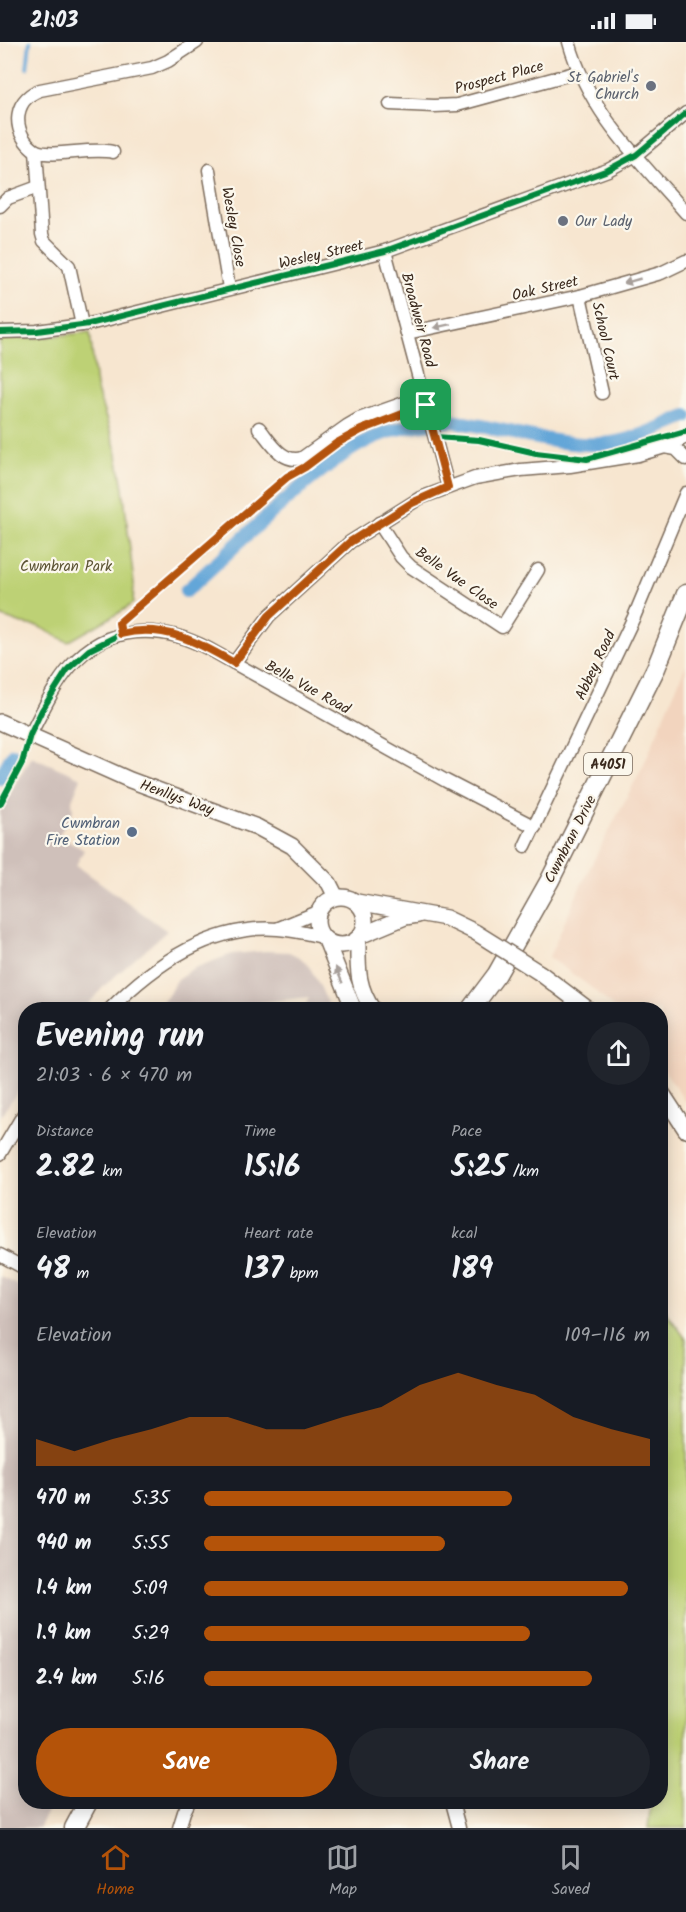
<!DOCTYPE html>
<html lang="en">
<head>
<meta charset="utf-8">
<style>
  :root { --surface:#171b24; --page:#20242c; --text:#f1f3f6; --muted:#9ea1a6; --line:#363941; --accent:#b45309 }
  body { margin:0; font-family:Kalam,sans-serif; background:var(--page); color:var(--text); height:100vh; display:flex; flex-direction:column; font-size:22px; white-space:nowrap }
  * { box-sizing:border-box; margin:0 }
  p { font-size:20px; color:var(--muted) }
  .icon { flex:none; width:33px; height:33px; fill:none; stroke:currentColor; stroke-width:2; stroke-linecap:round; stroke-linejoin:round }
  .map { position:relative; flex:1; overflow:hidden }
  .drawer { position:absolute; left:18px; top:960px; width:650px; height:807px; display:flex; flex-direction:column; background:var(--surface); border-radius:24px; box-shadow:0 3px 15px #0003 }
  .drawer>* { flex:none }
  .pin { position:absolute; display:grid; place-items:center; width:51px; height:51px; color:#fff; margin:-26px; border-radius:12px; box-shadow:0 3px 9px #0006 }
  .round { display:grid; place-items:center; flex:none; width:63px; height:63px; border-radius:32px; background:var(--page) }
  .head { display:flex; align-items:center; justify-content:space-between; height:102px; padding:0 18px }
  h1 { font-size:33px; font-weight:600; line-height:45px }
  .metrics { display:grid; grid-template-columns:repeat(3,1fr); gap:9px; height:102px; padding:6px 18px }
  .metrics div { display:grid; align-content:center }
  .metrics b { font-size:30px; font-weight:600 }
  .metrics small { font-size:16px; font-weight:400 }
  .metrics p { font-size:16px }
  .chart { height:168px; padding:12px 18px }
  .chart p { display:flex; justify-content:space-between }
  .chart svg { width:100%; height:108px; margin-top:6px; fill:var(--accent); opacity:.7 }
  .cta { display:flex; gap:12px; margin-top:auto; padding:12px 18px }
  .cta a { flex:1; height:69px; border-radius:36px; background:var(--accent); color:#fff; font-size:24px; font-weight:600; line-height:69px; text-align:center }
  .cta a+a { background:var(--page); color:var(--text) }
  ul { padding:0 18px; list-style:none; font-size:20px }
  li { display:grid; grid-template-columns:96px 72px 1fr; align-items:center; height:45px }
  li i { height:15px; border-radius:8px; background:var(--accent) }
  .status { display:flex; justify-content:space-between; align-items:center; height:42px; padding:0 30px; background:var(--surface); direction:ltr }
  .status svg { height:16px; fill:currentColor }
  .tabs { display:flex; justify-content:space-around; align-items:center; height:84px; border-top:2px solid var(--line); background:var(--surface); font-size:16px; color:var(--muted) }
  .tabs a { display:grid; justify-items:center; gap:3px }
  .tabs .on { color:var(--accent) }
  .map>svg:first-child { display:block }
  .built { fill:#f2d4be }
  .industrial { fill:#cfc0ba }
  .green { fill:#bdd175; stroke:#7c7e4a; stroke-width:1.5 }
  .lines { fill:none; stroke-linecap:round; stroke-linejoin:round }
  .stream { stroke:#64a6d8; stroke-width:4 }
  .canal { stroke:#64a6d8; stroke-width:14 }
  .minor-casing { stroke:#7d6c5c; stroke-width:15 }
  .tertiary-casing { stroke:#7d6c5c; stroke-width:18 }
  .primary-casing { stroke:#7d6c5c; stroke-width:21 }
  .minor { stroke:#fff; stroke-width:12 }
  .tertiary { stroke:#fff; stroke-width:15 }
  .primary { stroke:#fff; stroke-width:18 }
  .tertiary-bridge-casing { stroke:#7d6c5c; stroke-width:18; stroke-linecap:butt }
  .tertiary-bridge { stroke:#fff; stroke-width:15 }
  .cycleway-casing { stroke:#fbf7ec; stroke-width:10 }
  .cycleway { stroke:#00873e; stroke-width:6 }
  .oneway { fill:#a79f9a }
  .route-casing { stroke:#fff; stroke-width:12 }
  .route { stroke:#b45309; stroke-width:8 }
  .worship-dot { fill:#6b7280; stroke:#fbf7ec; stroke-width:2 }
  .service-dot { fill:#5c6f8a; stroke:#fbf7ec; stroke-width:2 }
  .labels { text-anchor:middle; stroke-width:4.5; stroke-linejoin:round; paint-order:stroke }
  .shield { fill:#fbf7ec; stroke:#75685c; stroke-width:1.5 }
  .shield-label { font-size:14px; font-weight:bold; fill:#3b2a1e }
  .street-label { font-size:15px; fill:#3b2a1e; stroke:#fbf7ec }
  .worship-label { font-size:15px; fill:#5b616d; stroke:#fbf7ec; text-anchor:end }
  .park-label { font-size:15px; fill:#5c5434; stroke:#fbf7ec }
  .service-label { font-size:15px; fill:#4e5e75; stroke:#fbf7ec; text-anchor:end }
</style>
</head>
<body>
<div class="status"><b>21:03</b><svg viewBox="0 0 49 12"><path d="M0 12V9h3v3zM5 12V6h3v6zM10 12V3h3v9zM15 12V0h3v12zM26 1h20v11H26zM47 4h2v5h-2z"/></svg></div>
<div class="map">
<svg width="686" height="1786" viewBox="0 0 686 1786">
  <rect width="100%" height="100%" fill="#fbf7ec"/>
  <filter id="ink" filterUnits="userSpaceOnUse"><feTurbulence type="fractalNoise" baseFrequency=".0167" numOctaves="2"/><feDisplacementMap in="SourceGraphic" scale="12" xChannelSelector="R" yChannelSelector="G"/><feConvolveMatrix kernelMatrix="1 2 1 2 8 2 1 2 1" color-interpolation-filters="sRGB"/></filter>
  <filter id="wash" filterUnits="userSpaceOnUse"><feTurbulence type="fractalNoise" baseFrequency=".008" numOctaves="4" result="noise"/><feDisplacementMap in="SourceGraphic" scale="24" xChannelSelector="R" yChannelSelector="G"/><feGaussianBlur stdDeviation="1.35" result="paint"/><feColorMatrix in="noise" values="0 0 0 0 0 0 0 0 0 0 0 0 0 0 0 0 0 1.4 0 .05"/><feComposite in="paint" operator="in"/></filter>
  <g filter="url(#wash)">
    <rect width="100%" height="100%" fill="#f7e6d0"/>
    <polygon class="built" points="686,623 686,1061 660,1022 660,968 615,967 592,946 549,915 584,837 643,724"/>
    <g class="industrial">
      <polygon points="31,714 81,736 72,758 73,769 59,793 84,808 76,823 167,889 105,943 84,967 26,968 25,1039 0,1075 0,769"/>
      <polygon points="266,909 289,910 301,916 310,926 320,944 330,967 304,967 309,955 198,968 165,967 158,963 167,955 176,939 192,927 232,912"/>
      <polygon points="0,1234 25,1247 26,1760 52,1760 38,1786 0,1786"/>
    </g>
    <g class="green">
      <polygon points="90,290 96,345 116,408 123,446 134,542 133,561 122,569 68,600 38,584 22,582 0,574 0,296 36,296"/>
      <polygon points="660,1262 686,1297 686,1786 648,1786 651,1760 660,1760"/>
    </g>
    <g class="lines">
      <polyline class="stream" points="27,26 30,0"/>
      <g class="canal">
        <path d="M 186,549 C 226,513 264,475 306,441 C 326,425 347,408 370,397 C 394,385 424,381 451,379 C 501,385 563,408 612,401 C 638,397 662,384 686,374"/>
        <polyline points="0,736 13,712"/>
      </g>
    </g>
  </g>
  <g filter="url(#ink)">
    <g class="lines">
      <g class="minor-casing">
        <g id="minor">
          <path d="M 569,0 C 589,71 639,117 686,171"/>
          <polyline points="390,62 434,64 457,63 578,30"/>
          <path d="M 36,109 C 13,94 10,59 40,48 L 152,26 L 168,19 L 197,0"/>
          <polyline points="209,128 229,246"/>
          <polyline points="0,164 8,156 38,145"/>
          <polyline points="385,209 448,445"/>
          <polyline points="580,254 602,351"/>
          <path d="M 82,283 L 69,224 L 44,199 L 42,192 L 36,109 C 55,116 89,105 113,110"/>
          <polyline points="0,290 37,289 89,282 361,215 385,209 608,128 636,113 686,71"/>
          <polyline points="407,291 580,254 661,231 686,219"/>
          <path d="M 259,386 C 270,399 282,422 302,416 L 347,384 L 359,377 L 424,354"/>
          <polyline points="665,405 676,407 686,417"/>
          <polyline points="379,481 401,515 411,525 502,585 538,528"/>
          <polyline points="234,621 269,574 350,500 420,456 475,436 521,428 570,424 638,413 665,405 686,395"/>
          <path d="M 30,693 C 42,670 53,645 70,625 C 107,581 162,582 209,607 L 446,739 L 535,785"/>
          <polyline points="525,804 634,575 686,451"/>
          <polyline points="279,886 318,870"/>
          <path d="M 109,968 C 153,923 211,882 278,887 C 293,888 309,892 323,895"/>
          <polyline points="0,1112 26,1068"/>
          <polyline points="0,1213 26,1227"/>
          <polyline points="452,1760 459,1786"/>
          <polyline points="179,1786 184,1770 189,1760"/>
        </g>
      </g>
      <g class="tertiary-casing">
        <g id="tertiary">
          <polyline points="0,680 130,738 257,785 292,804 329,841 336,855"/>
          <circle cx="341" cy="879" r="24"/>
          <polyline points="357,860 446,876 475,890"/>
          <polyline points="362,893 405,875 418,873"/>
          <path d="M 358,897 C 358,925 356,943 373,968"/>
          <polyline points="326,898 354,968"/>
          <polyline points="540,931 589,968"/>
          <polyline points="660,1048 686,1088"/>
        </g>
      </g>
      <g class="primary-casing">
        <g id="primary">
          <polyline points="470,968 497,932 550,838 656,626 686,552"/>
          <polyline points="74,1786 88,1760"/>
        </g>
      </g>
      <use href="#minor" class="minor"/>
      <use href="#tertiary" class="tertiary"/>
      <use href="#primary" class="primary"/>
      <g class="tertiary-bridge-casing">
        <polyline id="tertiary-bridge" points="475,890 540,931"/>
      </g>
      <use href="#tertiary-bridge" class="tertiary-bridge"/>
      <g class="cycleway-casing">
        <g id="cycleway">
          <polyline points="0,290 37,289 89,282 361,215 385,209 608,128 636,113 686,71"/>
          <polyline points="0,762 22,721 30,693 42,668 68,627 89,608 121,592 119,581 287,435 305,425 337,401 361,388 426,363 435,395 479,398 536,411 587,417 686,389"/>
        </g>
      </g>
      <use href="#cycleway" class="cycleway"/>
    </g>
    <defs><path id="oneway-solid" d="M-6-.8H1V-3.2L6.5 0L1 3.2V.8H-6Z" transform="scale(1.5)"/></defs>
    <g class="oneway">
      <use href="#oneway-solid" transform="translate(632 239) rotate(164)"/>
      <use href="#oneway-solid" transform="translate(442 284) rotate(168)"/>
      <use href="#oneway-solid" transform="translate(339 933) rotate(-113)"/>
    </g>
  </g>
  <g class="lines" filter="url(#ink)">
    <g class="route-casing">
      <path id="route" d="M 426,363 L 448,445 L 412,461 L 350,500 L 269,574 L 234,621 C 198,600 163,581 121,592 L 119,581 L 287,435 L 305,425 L 337,401 L 361,388 Z"/>
    </g>
    <use href="#route" class="route"/>
  </g>
  <g class="worship-dot">
    <circle cx="651" cy="44" r="6"/>
    <circle cx="563" cy="179" r="6"/>
  </g>
  <circle class="service-dot" cx="132" cy="790" r="6"/>
  <g class="labels">
    <rect class="shield" x="584" y="711" width="48" height="22" rx="4.5"/>
    <g class="shield-label">
      <text x="608" y="727">A4051</text>
    </g>
    <g class="street-label">
      <text transform="translate(499 35) rotate(-15)" y="5">Prospect Place</text>
      <text transform="translate(234 185) rotate(80)" y="5">Wesley Close</text>
      <text transform="translate(321 212) rotate(-13)" y="5">Wesley Street</text>
      <text transform="translate(545 246) rotate(-13)" y="5">Oak Street</text>
      <text transform="translate(419 278) rotate(75)" y="5">Broadweir Road</text>
      <text transform="translate(606 299) rotate(77)" y="5">School Court</text>
      <text transform="translate(457 536) rotate(35)" y="5">Belle Vue Close</text>
      <text transform="translate(595 623) rotate(-65)" y="5">Abbey Road</text>
      <text transform="translate(308 645) rotate(29)" y="5">Belle Vue Road</text>
      <text transform="translate(177 755) rotate(20)" y="5">Henllys Way</text>
      <text transform="translate(570 797) rotate(-63)" y="5">Cwmbran Drive</text>
    </g>
    <g class="worship-label">
      <text x="639" y="40">St Gabriel's<tspan x="639" dy="17">Church</tspan></text>
      <text x="575" y="184" text-anchor="start">Our Lady</text>
    </g>
    <g class="park-label">
      <text x="66" y="529">Cwmbran Park</text>
    </g>
    <g class="service-label">
      <text x="120" y="786">Cwmbran<tspan x="120" dy="17">Fire Station</tspan></text>
    </g>
  </g>
</svg>
<div class="pin" style="left:426px;top:363px;background:#1e9e55"><svg class="icon" aria-label="arrive" viewBox="0 0 24 24"><path d="M6 21V4h12l-3 4 3 4H6"/></svg></div>
<section class="drawer">
<div class="head"><div><h1>Evening run</h1><p>21:03 · 6 × 470 m</p></div><a class="round"><svg class="icon" aria-label="share" viewBox="0 0 24 24"><path d="M12 15V3M7 8l5-5 5 5M5 13v7h14v-7"/></svg></a></div>
<div class="metrics">
<div><p>Distance</p><b>2.82<small> km</small></b></div>
<div><p>Time</p><b>15:16</b></div>
<div><p>Pace</p><b>5:25<small> /km</small></b></div>
</div>
<div class="metrics">
<div><p>Elevation</p><b>48<small> m</small></b></div>
<div><p>Heart rate</p><b>137<small> bpm</small></b></div>
<div><p>kcal</p><b>189</b></div>
</div>
<div class="chart"><p><span>Elevation</span>109–116 m</p>
<svg viewBox="0 0 160 44" preserveAspectRatio="none"><path d="M0 44V33L10 38L20 33L30 29L40 24L50 24L60 29L70 29L80 24L90 20L100 11L110 6L120 11L130 15L140 24L150 29L160 33V44z"/></svg>
</div>
<ul>
<li><b>470 m</b>5:35<i style="width:69%"></i></li>
<li><b>940 m</b>5:55<i style="width:54%"></i></li>
<li><b>1.4 km</b>5:09<i style="width:95%"></i></li>
<li><b>1.9 km</b>5:29<i style="width:73%"></i></li>
<li><b>2.4 km</b>5:16<i style="width:87%"></i></li>
</ul>
<div class="cta"><a>Save</a><a>Share</a></div>
</section>
</div>
<nav class="tabs">
<a class="on"><svg class="icon" aria-label="home" viewBox="0 0 24 24"><path d="M3 11l9-7 9 7M6 9v11h12V9"/></svg>Home</a>
<a><svg class="icon" aria-label="map" viewBox="0 0 24 24"><path d="M3 6l6-2 6 2 6-2v14l-6 2-6-2-6 2zM9 4v14M15 6v14"/></svg>Map</a>
<a><svg class="icon" aria-label="saved" viewBox="0 0 24 24"><path d="M7 4h10v16l-5-4-5 4z"/></svg>Saved</a>
</nav>
</body>
</html>
